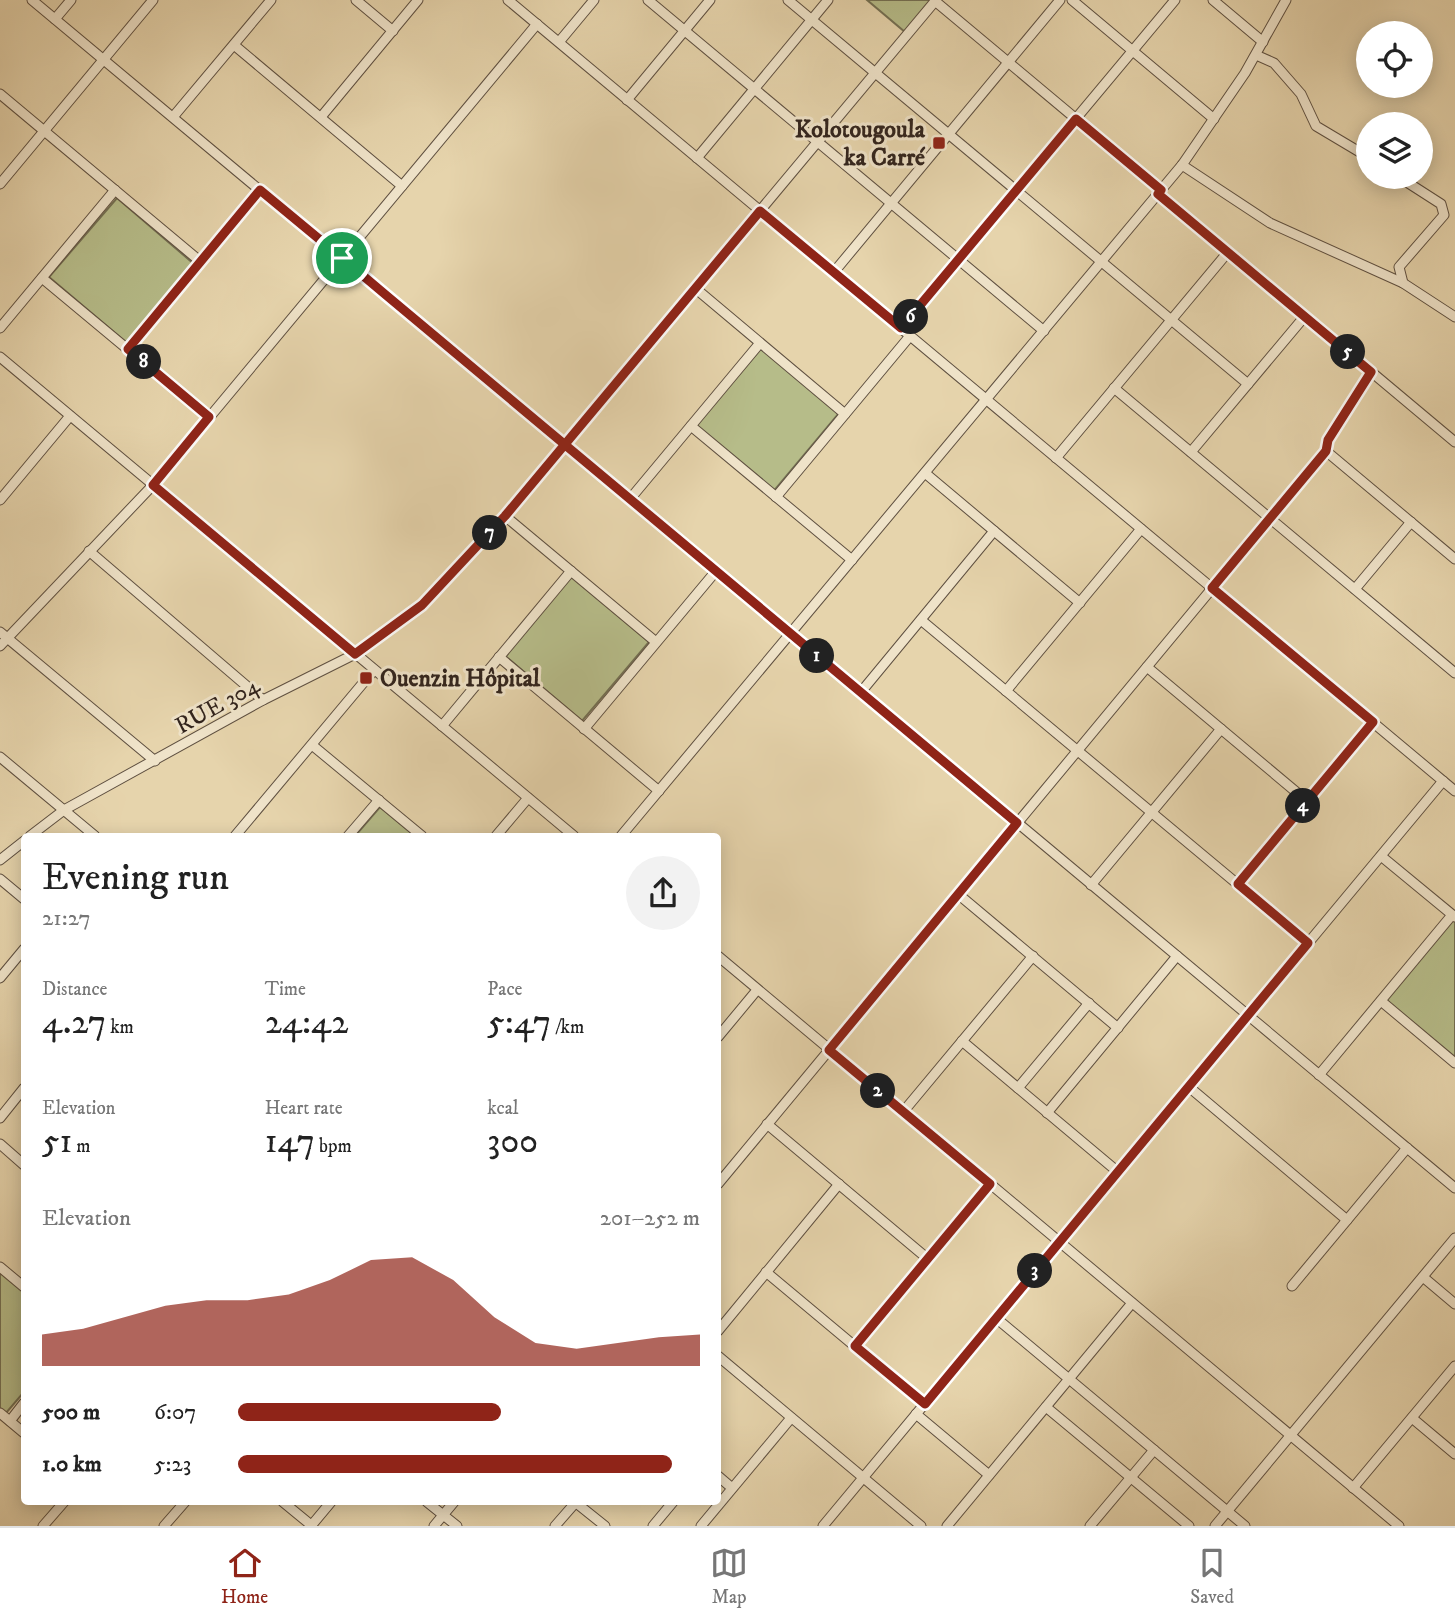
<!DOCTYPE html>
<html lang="en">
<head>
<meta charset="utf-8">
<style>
  :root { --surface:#fff; --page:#f2f2f2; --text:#222; --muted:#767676; --line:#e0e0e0; --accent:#8f2418 }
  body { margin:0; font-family:"IM FELL DW Pica",serif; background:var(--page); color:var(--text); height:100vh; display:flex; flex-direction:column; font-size:26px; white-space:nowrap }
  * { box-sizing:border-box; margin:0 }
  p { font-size:23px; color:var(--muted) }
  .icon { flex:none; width:38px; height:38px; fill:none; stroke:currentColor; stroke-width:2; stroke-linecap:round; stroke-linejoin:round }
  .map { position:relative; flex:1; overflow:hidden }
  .details { position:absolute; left:21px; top:833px; width:700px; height:672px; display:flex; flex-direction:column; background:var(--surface); border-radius:7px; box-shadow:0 4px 18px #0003 }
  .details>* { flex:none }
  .buttons { position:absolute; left:1356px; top:21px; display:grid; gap:14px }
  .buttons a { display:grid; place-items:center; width:77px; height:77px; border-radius:50%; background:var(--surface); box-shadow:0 4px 18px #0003; font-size:35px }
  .pin { position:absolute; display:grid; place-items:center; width:60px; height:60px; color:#fff; margin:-30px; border:4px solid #fff; border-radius:50%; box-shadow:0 2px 7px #0007 }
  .km { position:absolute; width:35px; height:35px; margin:-18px; border-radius:50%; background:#222; color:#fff; font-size:19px; line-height:35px; text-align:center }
  .round { display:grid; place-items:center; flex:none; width:74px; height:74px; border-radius:37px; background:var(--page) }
  .head { display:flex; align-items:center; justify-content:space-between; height:119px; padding:0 21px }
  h1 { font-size:38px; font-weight:600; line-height:52px }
  .stats { display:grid; grid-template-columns:repeat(3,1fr); gap:10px; height:119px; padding:7px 21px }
  .stats div { display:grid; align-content:center }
  .stats b { font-size:35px; font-weight:600 }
  .stats small { font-size:19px; font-weight:400 }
  .stats p { font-size:19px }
  .chart { height:196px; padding:14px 21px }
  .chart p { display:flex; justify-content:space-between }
  .chart svg { width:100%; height:126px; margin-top:7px; fill:var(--accent); opacity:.7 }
  ul { padding:0 21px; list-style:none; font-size:23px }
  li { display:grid; grid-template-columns:112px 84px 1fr; align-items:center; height:52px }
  li i { height:18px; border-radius:9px; background:var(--accent) }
  .menu { display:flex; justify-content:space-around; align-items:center; height:98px; border-top:2px solid var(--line); background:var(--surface); font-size:19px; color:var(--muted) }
  .menu a { display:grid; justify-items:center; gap:4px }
  .menu .selected { color:var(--accent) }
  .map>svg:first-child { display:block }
  .green { fill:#b6bc89; stroke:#747053; stroke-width:2 }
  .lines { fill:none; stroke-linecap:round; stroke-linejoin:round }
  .minor-casing { stroke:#5f5041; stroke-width:11 }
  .minor { stroke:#efe3c9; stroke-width:9 }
  .route-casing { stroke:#fff; stroke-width:14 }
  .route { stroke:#8f2418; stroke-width:9 }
  .poi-dot { fill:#8f2418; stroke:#efe3c9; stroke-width:2.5 }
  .labels { text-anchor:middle; stroke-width:6; stroke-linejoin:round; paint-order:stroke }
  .poi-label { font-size:24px; font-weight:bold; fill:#32241d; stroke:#efe3c9; text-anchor:end }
  .street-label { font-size:24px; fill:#32241d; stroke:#efe3c9 }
</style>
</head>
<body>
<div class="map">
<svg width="1455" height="1526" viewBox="0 0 1455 1526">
  <rect width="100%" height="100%" fill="#e6d4ac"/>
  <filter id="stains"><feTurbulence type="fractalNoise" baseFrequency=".00286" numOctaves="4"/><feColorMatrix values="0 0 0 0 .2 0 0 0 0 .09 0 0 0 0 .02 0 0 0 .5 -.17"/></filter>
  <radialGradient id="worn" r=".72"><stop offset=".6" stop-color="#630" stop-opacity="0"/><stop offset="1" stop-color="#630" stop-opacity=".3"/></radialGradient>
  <g class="green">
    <polygon points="867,0 932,0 905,32"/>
    <polygon points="117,198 194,264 127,343 49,277"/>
    <polygon points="763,346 840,412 773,492 695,426"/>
    <polygon points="571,576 649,642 582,721 504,655"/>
    <polygon points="380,807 415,836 355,836"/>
    <polygon points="1453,919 1455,921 1455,1058 1385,999"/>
    <polygon points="0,1271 24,1291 24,1392 6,1413 0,1408"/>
  </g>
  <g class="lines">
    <g class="minor-casing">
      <g id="minor">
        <polyline points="32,0 1455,1188"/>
        <polyline points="356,0 393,31"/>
        <polyline points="508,0 1455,791"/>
        <polyline points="648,0 1044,331"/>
        <polyline points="788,0 1248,384"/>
        <polyline points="1072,0 1214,119"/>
        <polyline points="1213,0 1263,42"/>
        <polyline points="935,1 1161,190"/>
        <polyline points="55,19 71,0"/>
        <polyline points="559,42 594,0"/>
        <polyline points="234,45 402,186"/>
        <polyline points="1256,55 1274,63 1301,94 1316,126 1368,157"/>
        <polyline points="0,94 201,262"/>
        <polyline points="627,100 710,0"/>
        <polyline points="173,117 271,0"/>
        <polyline points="321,117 418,0"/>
        <polyline points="697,158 828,0"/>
        <polyline points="1182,165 1270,223 1403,283 1455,317"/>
        <polyline points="1399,177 1441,204 1444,215 1399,267 1403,283"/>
        <polyline points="0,184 153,0"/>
        <polyline points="1159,194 1455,442"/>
        <polyline points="834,272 1060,0"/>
        <polyline points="42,278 209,417"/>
        <polyline points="695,288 845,414"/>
        <polyline points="0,328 115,190"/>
        <polyline points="901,328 1175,0"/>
        <polyline points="128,349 260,190"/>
        <polyline points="0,357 574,836"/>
        <polyline points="1114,388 1455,673"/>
        <polyline points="691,426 852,560"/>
        <polyline points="1326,451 1455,559"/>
        <polyline points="1191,452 1305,316"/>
        <polyline points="1056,458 1228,252"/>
        <polyline points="925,473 1080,603"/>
        <polyline points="776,497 910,336"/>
        <polyline points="630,499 760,343"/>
        <polyline points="0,500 70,416"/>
        <polyline points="505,516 656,642"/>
        <polyline points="89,551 263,700"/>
        <polyline points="1355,589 1411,522"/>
        <polyline points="921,620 1308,943"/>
        <polyline points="0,632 155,761"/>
        <polyline points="0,646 153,485 537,24"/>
        <polyline points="499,657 659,791"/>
        <polyline points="1147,667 1307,801"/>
        <polyline points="1006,691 1141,529"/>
        <polyline points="861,692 994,531"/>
        <polyline points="442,726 571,571"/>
        <polyline points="584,729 716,571"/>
        <polyline points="312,745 422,836"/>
        <polyline points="0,757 95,836"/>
        <polyline points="30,836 64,810 263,700 355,654 422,605 505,516 936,0"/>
        <polyline points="235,836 374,670"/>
        <polyline points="348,836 379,800"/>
        <polyline points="496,836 528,798"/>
        <polyline points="621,836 1182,165 1245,73 1286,0"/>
        <polyline points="1381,856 1455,917"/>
        <polyline points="0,860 24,841"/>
        <polyline points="0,879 24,899"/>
        <polyline points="1091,885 1221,729"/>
        <polyline points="1238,885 1373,722"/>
        <polyline points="958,894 1118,1028"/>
        <polyline points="718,956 1399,1526"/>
        <polyline points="0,978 24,949"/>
        <polyline points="1381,1001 1455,1063"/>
        <polyline points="718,1037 757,990"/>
        <polyline points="962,1041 1118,1172"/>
        <polyline points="1319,1075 1452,915"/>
        <polyline points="1189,1087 1347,1220"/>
        <polyline points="1018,1088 1089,1003"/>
        <polyline points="903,1112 1033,956"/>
        <polyline points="1047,1113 1177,956"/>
        <polyline points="0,1118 24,1088"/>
        <polyline points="767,1124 928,1259"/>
        <polyline points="0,1144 24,1165"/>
        <polyline points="718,1184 1326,451 1328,440 1371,372"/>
        <polyline points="0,1267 24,1287"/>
        <polyline points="766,1272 924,1404"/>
        <polyline points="1423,1277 1455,1304"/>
        <polyline points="1292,1286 1407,1148"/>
        <polyline points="996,1318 1245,1526"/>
        <polyline points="718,1331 839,1184"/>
        <polyline points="855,1346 990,1184"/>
        <polyline points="718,1356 921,1526"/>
        <polyline points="1046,1407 1189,1526"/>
        <polyline points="0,1413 24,1433"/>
        <polyline points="916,1414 989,1475"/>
        <polyline points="1412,1418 1455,1454"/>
        <polyline points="10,1421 24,1403"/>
        <polyline points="718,1476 732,1488"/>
        <polyline points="1353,1488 1455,1366"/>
        <polyline points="283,1502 311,1525"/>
        <polyline points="427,1502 457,1526"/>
        <polyline points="575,1502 605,1526"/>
        <polyline points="43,1526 64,1502"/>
        <polyline points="164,1526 185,1502"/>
        <polyline points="311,1526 331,1502"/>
        <polyline points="434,1526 454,1502"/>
        <polyline points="555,1526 576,1502"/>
        <polyline points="653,1526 673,1502"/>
        <polyline points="701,1526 791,1418"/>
        <polyline points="823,1526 1443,781"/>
        <polyline points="947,1526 1132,1303"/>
        <polyline points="1090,1526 1154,1450"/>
        <polyline points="1215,1526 1455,1238"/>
      </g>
    </g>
    <use href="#minor" class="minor"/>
  </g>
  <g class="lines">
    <g class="route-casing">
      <path id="route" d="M 342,258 C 452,351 563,443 673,535 L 1017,823 L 829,1050 L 990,1184 L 855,1346 L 925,1404 L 1308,943 L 1238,884 L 1373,722 L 1212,588 L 1326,451 L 1328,440 L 1371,372 L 1158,194 L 1161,190 L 1076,119 L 901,328 L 760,211 L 505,516 L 422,605 L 355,654 L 153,485 L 209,417 L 128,349 L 260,190 L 342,258"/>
    </g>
    <use href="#route" class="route"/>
  </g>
  <g class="poi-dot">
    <rect x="932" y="136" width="14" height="14" rx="3.5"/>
    <rect x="359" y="671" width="14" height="14" rx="3.5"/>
  </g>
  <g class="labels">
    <g class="poi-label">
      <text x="925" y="137">Kolotougoula<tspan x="925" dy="28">ka Carré</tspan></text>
      <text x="380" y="686" text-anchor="start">Ouenzin Hôpital</text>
    </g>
    <g class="street-label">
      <text transform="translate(217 705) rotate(-29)" y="8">RUE 304</text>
    </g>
  </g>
  <rect width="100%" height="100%" filter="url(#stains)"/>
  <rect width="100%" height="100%" fill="url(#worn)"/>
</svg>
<div class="buttons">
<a><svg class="icon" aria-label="locate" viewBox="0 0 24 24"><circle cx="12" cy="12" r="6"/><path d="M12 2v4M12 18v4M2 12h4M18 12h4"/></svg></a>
<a><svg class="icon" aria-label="layers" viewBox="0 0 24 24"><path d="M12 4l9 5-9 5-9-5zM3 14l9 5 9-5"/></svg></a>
</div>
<div class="pin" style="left:342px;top:258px;background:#1e9e55"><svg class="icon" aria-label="arrive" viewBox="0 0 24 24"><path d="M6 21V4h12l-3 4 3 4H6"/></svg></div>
<b class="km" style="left:817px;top:656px">1</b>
<b class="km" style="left:878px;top:1091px">2</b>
<b class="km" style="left:1035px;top:1271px">3</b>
<b class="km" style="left:1303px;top:806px">4</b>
<b class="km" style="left:1348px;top:352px">5</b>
<b class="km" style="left:911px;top:317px">6</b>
<b class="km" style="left:490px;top:533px">7</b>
<b class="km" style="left:144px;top:362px">8</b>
<section class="details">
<div class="head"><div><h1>Evening run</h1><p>21:27</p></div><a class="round"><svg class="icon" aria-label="share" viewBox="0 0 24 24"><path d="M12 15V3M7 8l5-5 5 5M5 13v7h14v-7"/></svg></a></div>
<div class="stats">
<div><p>Distance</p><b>4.27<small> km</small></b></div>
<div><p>Time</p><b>24:42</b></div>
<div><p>Pace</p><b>5:47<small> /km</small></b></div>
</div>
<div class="stats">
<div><p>Elevation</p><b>51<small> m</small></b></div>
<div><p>Heart rate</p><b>147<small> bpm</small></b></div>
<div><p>kcal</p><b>300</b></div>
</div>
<div class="chart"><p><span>Elevation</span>201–252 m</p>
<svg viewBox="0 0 160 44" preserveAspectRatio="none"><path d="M0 44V33L10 31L20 27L30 23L40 21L50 21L60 19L70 14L80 7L90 6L100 14L110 27L120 36L130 38L140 36L150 34L160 33V44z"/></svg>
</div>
<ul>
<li><b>500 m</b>6:07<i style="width:57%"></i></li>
<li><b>1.0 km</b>5:23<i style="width:94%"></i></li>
</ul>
</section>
</div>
<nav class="menu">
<a class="selected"><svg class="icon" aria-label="home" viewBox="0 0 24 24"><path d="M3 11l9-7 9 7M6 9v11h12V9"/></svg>Home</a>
<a><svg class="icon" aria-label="map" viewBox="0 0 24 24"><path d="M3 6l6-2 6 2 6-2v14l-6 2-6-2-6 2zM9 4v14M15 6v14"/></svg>Map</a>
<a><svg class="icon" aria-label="saved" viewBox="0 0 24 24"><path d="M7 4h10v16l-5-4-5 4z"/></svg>Saved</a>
</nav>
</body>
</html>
